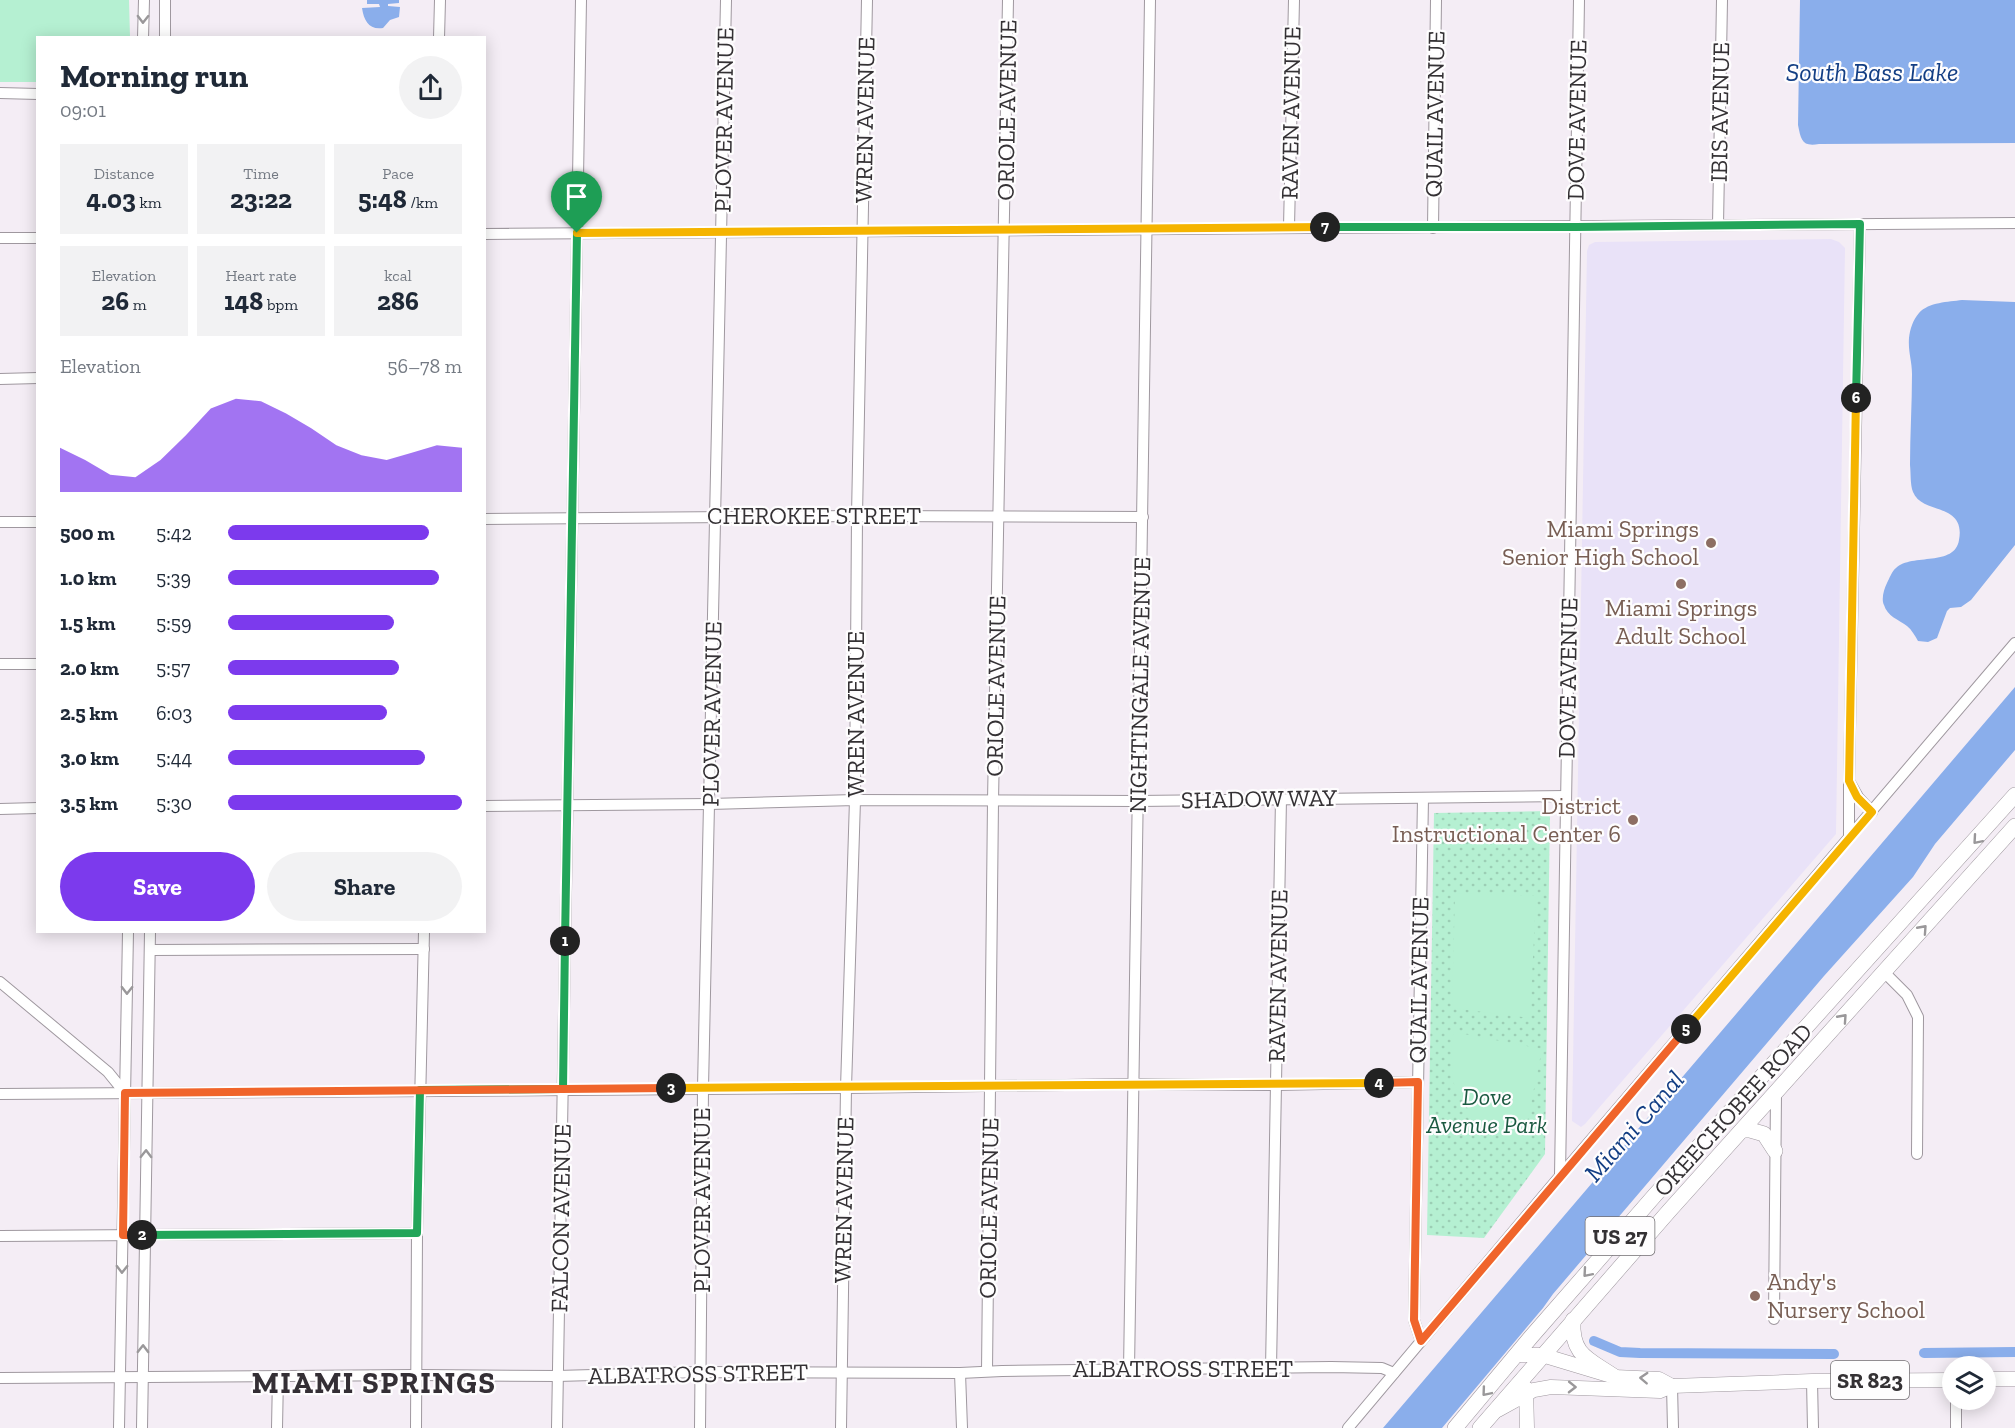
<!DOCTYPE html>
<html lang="en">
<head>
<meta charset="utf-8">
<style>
  :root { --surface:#fff; --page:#f2f2f3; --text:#1f2937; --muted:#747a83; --accent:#7c3aed }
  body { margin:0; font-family:"Zilla Slab",serif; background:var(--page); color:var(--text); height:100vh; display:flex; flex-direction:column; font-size:22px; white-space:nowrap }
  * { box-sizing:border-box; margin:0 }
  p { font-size:20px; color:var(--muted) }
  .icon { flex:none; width:33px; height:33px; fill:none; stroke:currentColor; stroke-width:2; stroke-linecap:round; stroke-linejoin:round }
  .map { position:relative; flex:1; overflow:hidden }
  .panel { position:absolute; left:36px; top:36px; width:450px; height:897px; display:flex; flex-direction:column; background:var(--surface); border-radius:0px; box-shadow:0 3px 15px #0003 }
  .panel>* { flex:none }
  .fabs { position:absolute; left:1942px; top:1356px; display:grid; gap:12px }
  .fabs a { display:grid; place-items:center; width:54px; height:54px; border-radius:50%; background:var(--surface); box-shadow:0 3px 15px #0003; font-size:30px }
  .pin { position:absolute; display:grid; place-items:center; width:51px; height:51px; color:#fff; margin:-62px -26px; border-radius:50% 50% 50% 0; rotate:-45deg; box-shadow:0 0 6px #0007 }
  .pin .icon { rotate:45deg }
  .km { position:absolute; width:30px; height:30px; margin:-15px; border-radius:50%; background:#222; color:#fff; font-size:16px; line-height:30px; text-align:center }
  .round { display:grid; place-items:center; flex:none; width:63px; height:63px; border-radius:32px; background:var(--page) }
  .headline { display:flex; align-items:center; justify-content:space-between; height:102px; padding:0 24px }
  h1 { font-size:33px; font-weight:700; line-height:45px }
  .figures { display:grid; grid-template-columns:repeat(3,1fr); gap:9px; height:102px; padding:6px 24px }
  .figures div { display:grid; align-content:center; border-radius:0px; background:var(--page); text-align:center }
  .figures b { font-size:26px; font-weight:700 }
  .figures small { font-size:16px; font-weight:400 }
  .figures p { font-size:16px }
  .chart { height:168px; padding:12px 24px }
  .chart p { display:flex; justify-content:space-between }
  .chart svg { width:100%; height:108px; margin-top:6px; fill:var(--accent); opacity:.7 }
  .primary-button { display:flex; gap:12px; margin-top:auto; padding:12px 24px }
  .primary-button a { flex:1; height:69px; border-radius:36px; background:var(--accent); color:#fff; font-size:24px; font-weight:700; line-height:69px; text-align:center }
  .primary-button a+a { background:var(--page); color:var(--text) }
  ul { padding:0 24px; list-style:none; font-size:20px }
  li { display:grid; grid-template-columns:96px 72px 1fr; align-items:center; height:45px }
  li i { height:15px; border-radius:8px; background:var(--accent) }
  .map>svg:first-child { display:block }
  .education { fill:#e9e2f8 }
  .park { fill:url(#park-dots) }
  .pitch { fill:#b5f0d2 }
  .water { fill:#8aaeeb }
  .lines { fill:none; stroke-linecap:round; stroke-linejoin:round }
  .canal { stroke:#8aaeeb; stroke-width:10 }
  .minor-casing { stroke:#9f989f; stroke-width:12 }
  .major-casing { stroke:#9f989f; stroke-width:15 }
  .highway-casing { stroke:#9f989f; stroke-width:16 }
  .minor { stroke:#fff; stroke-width:10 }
  .major { stroke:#fff; stroke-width:14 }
  .highway { stroke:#fff; stroke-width:15 }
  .oneway { stroke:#9a989a }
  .split-1-casing { stroke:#fff; stroke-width:12 }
  .split-2-casing { stroke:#fff; stroke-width:12 }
  .split-3-casing { stroke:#fff; stroke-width:12 }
  .split-4-casing { stroke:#fff; stroke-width:12 }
  .split-5-casing { stroke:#fff; stroke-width:12 }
  .split-6-casing { stroke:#fff; stroke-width:12 }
  .split-7-casing { stroke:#fff; stroke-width:12 }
  .split-8-casing { stroke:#fff; stroke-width:12 }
  .split-1 { stroke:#22a559; stroke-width:8 }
  .split-2 { stroke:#22a559; stroke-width:8 }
  .split-3 { stroke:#f0652b; stroke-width:8 }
  .split-4 { stroke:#f5b400; stroke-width:8 }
  .split-5 { stroke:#f0652b; stroke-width:8 }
  .split-6 { stroke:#f5b400; stroke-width:8 }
  .split-7 { stroke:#22a559; stroke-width:8 }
  .split-8 { stroke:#f5b400; stroke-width:8 }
  .education-dot { fill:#8d6e63; stroke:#fefdfe; stroke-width:2 }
  .labels { text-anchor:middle; stroke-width:4.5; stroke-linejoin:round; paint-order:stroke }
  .shield { fill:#fefdfe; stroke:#716e71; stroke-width:1.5 }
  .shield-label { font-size:22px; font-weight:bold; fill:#343134 }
  .street-label { font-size:24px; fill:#343134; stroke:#fefdfe }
  .education-label { font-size:24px; fill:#785e54; stroke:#fefdfe; text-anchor:end }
  .park-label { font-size:24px; font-style:italic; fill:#1a5940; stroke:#fefdfe }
  .water-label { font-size:26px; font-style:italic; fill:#133e84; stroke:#fefdfe }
  .district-label { font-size:30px; font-weight:bold; letter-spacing:1.5px; fill:#342f35; stroke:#fefdfe }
</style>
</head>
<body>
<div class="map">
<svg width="2015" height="1428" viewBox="0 0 2015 1428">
  <defs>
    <pattern id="park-dots" width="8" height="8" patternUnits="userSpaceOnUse" patternTransform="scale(1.5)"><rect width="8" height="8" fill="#b5f0d2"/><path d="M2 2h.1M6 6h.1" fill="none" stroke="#9cceb5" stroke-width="1.8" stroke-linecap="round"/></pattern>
  </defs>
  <rect width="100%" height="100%" fill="#f4edf5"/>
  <polygon class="education" points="1831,239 1839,242 1845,248 1836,834 1585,1124 1581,1127 1572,1121 1587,251 1589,245 1595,242"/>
  <polygon class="park" points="1550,811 1545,1154 1484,1238 1427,1235 1434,813"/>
  <g class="pitch">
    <polygon points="0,0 129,0 130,37 38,38 37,82 0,82"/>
    <polygon points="1455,893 1536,896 1530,1018 1452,1008"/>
    <polygon points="1454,1032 1542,1049 1523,1143 1501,1138 1473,1118 1453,1082 1451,1041"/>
  </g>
  <g class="water">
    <path d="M 367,0 L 399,0 L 399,3 L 388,4 L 388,6 L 400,7 L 399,17 L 390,20 L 383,28 C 369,30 364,21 362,8 L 380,7 L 379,4 L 367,4 Z"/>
    <path d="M 1800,0 L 2015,0 L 2015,143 L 1819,144 C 1802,147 1801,140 1798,125 Z"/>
    <path d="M 1962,300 L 2015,302 L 2015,545 L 1971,600 L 1961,607 L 1950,608 L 1947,611 L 1937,638 L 1928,642 L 1918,641 C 1915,636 1912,630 1907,626 C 1899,620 1887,616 1884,605 C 1881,599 1884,589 1887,583 C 1889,579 1892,571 1896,568 C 1912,553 1955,567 1959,540 C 1966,502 1922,515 1913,492 C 1910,484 1911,474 1910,465 C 1910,435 1912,404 1912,374 C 1912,361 1908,352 1909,338 C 1910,329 1913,320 1919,313 C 1929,302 1948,302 1962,300 Z"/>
    <polygon points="2015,687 2015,750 1935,844 1913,877 1824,976 1553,1294 1543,1308 1442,1428 1383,1428"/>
  </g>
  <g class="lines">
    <g class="canal">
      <polyline points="1594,1341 1620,1352 1640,1353 1834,1354"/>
      <polyline points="1924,1353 2015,1352"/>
    </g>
    <g class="minor-casing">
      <g id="minor">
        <polyline points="143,38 144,0"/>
        <polyline points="165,38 165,0"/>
        <polyline points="439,38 440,0"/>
        <polyline points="0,93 38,94"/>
        <polyline points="1860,224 1849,781 1858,797 1872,812"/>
        <polyline points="1718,225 1722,0"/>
        <polyline points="1289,227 1294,0"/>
        <polyline points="1433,228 1436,0"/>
        <polyline points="484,234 2015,223"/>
        <polyline points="0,238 38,238"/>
        <polyline points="0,379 38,378"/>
        <polyline points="484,519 857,516 1143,517"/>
        <polyline points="0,522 38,522"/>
        <polyline points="0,664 38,664"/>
        <polyline points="1849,784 1849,838"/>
        <polyline points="484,806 710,804 855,800 1137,801 1566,796"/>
        <polyline points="0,809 38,808"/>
        <polyline points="150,950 424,949"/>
        <polyline points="1884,972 1907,995 1918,1017 1917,1154"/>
        <polyline points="0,982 108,1072 125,1093"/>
        <polyline points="0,1094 846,1088 1133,1084 1276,1085 1418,1082"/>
        <polyline points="1560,1176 1579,0"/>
        <polyline points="0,1236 417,1233"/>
        <polyline points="1774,1319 1776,1093"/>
        <polyline points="1421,1341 1414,1320 1423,798"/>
        <polyline points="1271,1369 1281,798"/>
        <polyline points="1129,1370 1150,0"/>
        <polyline points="987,1371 993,801 1008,0"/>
        <polyline points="960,1373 962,1428"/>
        <polyline points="0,1378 418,1375 557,1376 701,1372 960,1373 1002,1371 1331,1367 1382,1368 1394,1373"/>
        <polyline points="1812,1381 1813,1428"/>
        <polyline points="1672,1386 1673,1428"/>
        <polyline points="1956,1400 1956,1428"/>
        <polyline points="119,1428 128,932"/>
        <polyline points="142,1428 150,932"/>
        <polyline points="277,1428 278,1376"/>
        <polyline points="416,1428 417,1233 424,932"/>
        <polyline points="557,1428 581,0"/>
        <polyline points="700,1428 703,1088 726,0"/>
        <polyline points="841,1428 846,1088 855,800 857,516 867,0"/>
        <polyline points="1348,1428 1560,1176 2015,643"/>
      </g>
    </g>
    <g class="major-casing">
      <g id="major">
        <polyline points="1516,1355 1542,1355 1615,1377 1659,1379 1672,1386"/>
        <polyline points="1986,1379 2015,1379"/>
        <polyline points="1526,1388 1527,1428"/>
        <polyline points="1498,1410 1534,1390 1551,1387 1660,1391 1672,1386 1812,1381 1953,1380"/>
      </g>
    </g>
    <g class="highway-casing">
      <g id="highway">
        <polyline points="1742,1130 1750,1130 1764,1134 1775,1151"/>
        <path d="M 1573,1320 C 1571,1356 1589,1359 1615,1377"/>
        <polyline points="1455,1428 1531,1337 1655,1195 2015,795"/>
        <polyline points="1480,1428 1669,1211 2015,826"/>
      </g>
    </g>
    <use href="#minor" class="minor"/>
    <use href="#major" class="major"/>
    <use href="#highway" class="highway"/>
  </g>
  <defs><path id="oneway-chevron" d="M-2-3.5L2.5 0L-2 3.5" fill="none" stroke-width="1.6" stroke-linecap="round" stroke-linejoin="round" transform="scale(1.5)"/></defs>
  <g class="oneway">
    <use href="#oneway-chevron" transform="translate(143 19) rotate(91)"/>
    <use href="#oneway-chevron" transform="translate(1977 840) rotate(131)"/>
    <use href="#oneway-chevron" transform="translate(1923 929) rotate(-48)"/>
    <use href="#oneway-chevron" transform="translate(127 990) rotate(91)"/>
    <use href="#oneway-chevron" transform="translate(1843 1018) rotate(-48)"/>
    <use href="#oneway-chevron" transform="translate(146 1154) rotate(-89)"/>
    <use href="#oneway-chevron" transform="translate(122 1269) rotate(91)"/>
    <use href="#oneway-chevron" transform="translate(1587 1273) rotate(131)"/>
    <use href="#oneway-chevron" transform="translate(143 1349) rotate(-89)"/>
    <use href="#oneway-chevron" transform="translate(1644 1378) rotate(-177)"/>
    <use href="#oneway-chevron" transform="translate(1572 1387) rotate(1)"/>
    <use href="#oneway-chevron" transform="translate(1486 1392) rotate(130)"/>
  </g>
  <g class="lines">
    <g class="split-1-casing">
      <polyline id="split-1" points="565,941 577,233"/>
    </g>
    <g class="split-2-casing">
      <polyline id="split-2" points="142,1235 417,1233 420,1090 563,1089 565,941"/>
    </g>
    <g class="split-3-casing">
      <polyline id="split-3" points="142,1235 123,1235 125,1093 671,1088"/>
    </g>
    <g class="split-4-casing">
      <polyline id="split-4" points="671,1088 1379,1083"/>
    </g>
    <g class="split-5-casing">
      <polyline id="split-5" points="1379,1083 1418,1082 1414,1320 1421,1341 1686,1029"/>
    </g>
    <g class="split-6-casing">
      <polyline id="split-6" points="1686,1029 1872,812 1857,797 1849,781 1856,398"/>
    </g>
    <g class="split-7-casing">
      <polyline id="split-7" points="1325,227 1576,227 1860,224 1856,398"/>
    </g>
    <g class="split-8-casing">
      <polyline id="split-8" points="577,233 1325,227"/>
    </g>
    <use href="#split-1" class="split-1"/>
    <use href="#split-2" class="split-2"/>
    <use href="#split-3" class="split-3"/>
    <use href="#split-4" class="split-4"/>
    <use href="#split-5" class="split-5"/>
    <use href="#split-6" class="split-6"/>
    <use href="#split-7" class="split-7"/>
    <use href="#split-8" class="split-8"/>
  </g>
  <g class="education-dot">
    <circle cx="1711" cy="543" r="6"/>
    <circle cx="1681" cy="584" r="6"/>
    <circle cx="1633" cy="820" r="6"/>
    <circle cx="1755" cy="1296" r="6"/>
  </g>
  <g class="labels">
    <g class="shield">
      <rect x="1585.5" y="1217" width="69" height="38" rx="4.5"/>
      <rect x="1831" y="1361" width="78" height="38" rx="4.5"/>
    </g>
    <g class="shield-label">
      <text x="1620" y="1244">US 27</text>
      <text x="1870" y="1388">SR 823</text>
    </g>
    <g class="street-label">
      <text transform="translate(1007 110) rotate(-89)" y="8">ORIOLE AVENUE</text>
      <text transform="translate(1720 112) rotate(-89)" y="8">IBIS AVENUE</text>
      <text transform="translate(1291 113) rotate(-89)" y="8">RAVEN AVENUE</text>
      <text transform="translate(1435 114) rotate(-89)" y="8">QUAIL AVENUE</text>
      <text transform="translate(724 120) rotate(-89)" y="8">PLOVER AVENUE</text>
      <text transform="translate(865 120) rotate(-89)" y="8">WREN AVENUE</text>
      <text transform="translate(1577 120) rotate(-89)" y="8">DOVE AVENUE</text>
      <text x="814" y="524">CHEROKEE STREET</text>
      <text transform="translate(1568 678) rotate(-89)" y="8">DOVE AVENUE</text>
      <text transform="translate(1140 685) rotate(-89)" y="8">NIGHTINGALE AVENUE</text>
      <text transform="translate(996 686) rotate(-89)" y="8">ORIOLE AVENUE</text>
      <text transform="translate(712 714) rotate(-89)" y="8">PLOVER AVENUE</text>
      <text transform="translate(856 714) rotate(-90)" y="8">WREN AVENUE</text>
      <text transform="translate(1259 799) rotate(-1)" y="8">SHADOW WAY</text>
      <text transform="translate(1278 976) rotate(-89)" y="8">RAVEN AVENUE</text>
      <text transform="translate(1419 980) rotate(-89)" y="8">QUAIL AVENUE</text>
      <text transform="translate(1733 1110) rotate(-48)" y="8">OKEECHOBEE ROAD</text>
      <text transform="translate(702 1200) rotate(-90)" y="8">PLOVER AVENUE</text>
      <text transform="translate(844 1200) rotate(-89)" y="8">WREN AVENUE</text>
      <text transform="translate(989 1208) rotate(-89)" y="8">ORIOLE AVENUE</text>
      <text transform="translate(561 1218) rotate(-89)" y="8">FALCON AVENUE</text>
      <text x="1183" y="1377">ALBATROSS STREET</text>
      <text transform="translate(698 1374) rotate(-1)" y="8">ALBATROSS STREET</text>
    </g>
    <g class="education-label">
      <text x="1699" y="537">Miami Springs<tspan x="1699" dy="28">Senior High School</tspan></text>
      <text x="1681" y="616" text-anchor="middle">Miami Springs<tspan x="1681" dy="28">Adult School</tspan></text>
      <text x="1621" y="814">District<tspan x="1621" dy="28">Instructional Center 6</tspan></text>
      <text x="1767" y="1290" text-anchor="start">Andy's<tspan x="1767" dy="28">Nursery School</tspan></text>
    </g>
    <g class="park-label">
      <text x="1487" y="1105">Dove<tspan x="1487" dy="28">Avenue Park</tspan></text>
    </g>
    <g class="water-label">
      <text x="1872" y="81">South Bass Lake</text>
      <text transform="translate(1634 1126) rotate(-49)" y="9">Miami Canal</text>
    </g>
    <g class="district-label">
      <text x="374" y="1393">MIAMI SPRINGS</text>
    </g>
  </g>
</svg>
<div class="fabs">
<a><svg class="icon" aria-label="layers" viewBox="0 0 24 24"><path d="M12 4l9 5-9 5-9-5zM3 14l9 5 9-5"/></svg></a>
</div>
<div class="pin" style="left:577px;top:233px;background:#1e9e55"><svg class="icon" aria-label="arrive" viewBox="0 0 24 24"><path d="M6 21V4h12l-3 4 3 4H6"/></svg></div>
<b class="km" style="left:565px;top:941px">1</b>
<b class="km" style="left:142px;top:1235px">2</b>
<b class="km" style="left:671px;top:1088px">3</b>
<b class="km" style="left:1379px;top:1083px">4</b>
<b class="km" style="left:1686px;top:1029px">5</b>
<b class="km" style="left:1856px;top:398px">6</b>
<b class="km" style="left:1325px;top:227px">7</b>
<section class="panel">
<div class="headline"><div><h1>Morning run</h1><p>09:01</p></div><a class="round"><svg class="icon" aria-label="share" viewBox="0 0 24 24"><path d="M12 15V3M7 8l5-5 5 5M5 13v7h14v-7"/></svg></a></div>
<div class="figures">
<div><p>Distance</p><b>4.03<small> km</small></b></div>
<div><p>Time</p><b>23:22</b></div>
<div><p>Pace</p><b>5:48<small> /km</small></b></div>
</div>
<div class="figures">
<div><p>Elevation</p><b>26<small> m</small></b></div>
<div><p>Heart rate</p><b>148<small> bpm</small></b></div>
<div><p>kcal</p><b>286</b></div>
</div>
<div class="chart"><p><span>Elevation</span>56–78 m</p>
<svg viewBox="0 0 160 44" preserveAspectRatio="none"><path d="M0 44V26L10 31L20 37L30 38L40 31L50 21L60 10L70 6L80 7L90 12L100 18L110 25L120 29L130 31L140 28L150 25L160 26V44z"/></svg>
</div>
<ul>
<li><b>500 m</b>5:42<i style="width:86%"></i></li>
<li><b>1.0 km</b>5:39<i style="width:90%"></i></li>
<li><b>1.5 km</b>5:59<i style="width:71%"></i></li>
<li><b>2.0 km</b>5:57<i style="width:73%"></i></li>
<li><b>2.5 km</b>6:03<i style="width:68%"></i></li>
<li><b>3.0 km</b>5:44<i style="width:84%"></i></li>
<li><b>3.5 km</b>5:30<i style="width:100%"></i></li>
</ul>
<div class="primary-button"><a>Save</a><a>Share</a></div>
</section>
</div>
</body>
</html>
